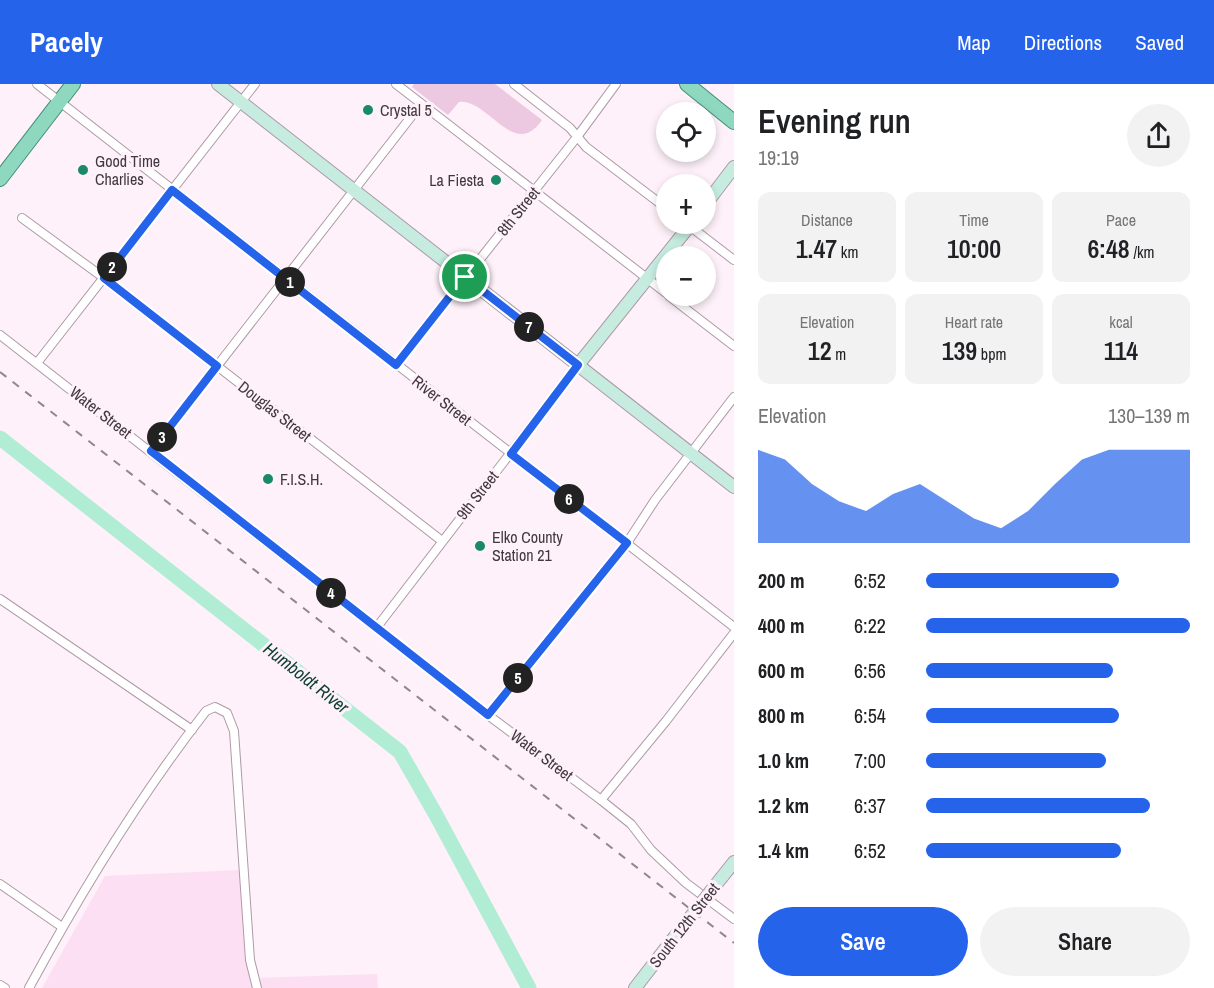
<!DOCTYPE html>
<html lang="en">
<head>
<meta charset="utf-8">
<style>
  :root { --surface:#fff; --page:#f2f2f2; --text:#202124; --muted:#757577; --accent:#2563eb }
  body { margin:0; font-family:"Archivo Narrow",sans-serif; background:var(--page); color:var(--text); height:100vh; display:flex; flex-direction:column; font-size:22px; white-space:nowrap }
  * { box-sizing:border-box; margin:0 }
  p { font-size:20px; color:var(--muted) }
  .icon { flex:none; width:33px; height:33px; fill:none; stroke:currentColor; stroke-width:2; stroke-linecap:round; stroke-linejoin:round }
  .map { position:relative; flex:1; overflow:hidden }
  .details { display:flex; flex-direction:column; background:var(--surface); width:480px }
  .details>* { flex:none }
  .controls { position:absolute; left:656px; top:18px; display:grid; gap:12px }
  .controls a { display:grid; place-items:center; width:60px; height:60px; border-radius:50%; background:var(--surface); box-shadow:0 3px 9px #0003; font-size:30px }
  .pin { position:absolute; display:grid; place-items:center; width:51px; height:51px; color:#fff; margin:-26px; border:3px solid #fff; border-radius:50%; box-shadow:0 2px 6px #0007 }
  .km { position:absolute; width:30px; height:30px; margin:-15px; border-radius:50%; background:#222; color:#fff; font-size:16px; line-height:30px; text-align:center }
  .round { display:grid; place-items:center; flex:none; width:63px; height:63px; border-radius:32px; background:var(--page) }
  .overview { display:flex; align-items:center; justify-content:space-between; height:102px; padding:0 24px }
  h1 { font-size:33px; font-weight:600; line-height:45px }
  .metrics { display:grid; grid-template-columns:repeat(3,1fr); gap:9px; height:102px; padding:6px 24px }
  .metrics div { display:grid; align-content:center; border-radius:12px; background:var(--page); text-align:center }
  .metrics b { font-size:26px; font-weight:600 }
  .metrics small { font-size:16px; font-weight:400 }
  .metrics p { font-size:16px }
  .chart { height:168px; padding:12px 24px }
  .chart p { display:flex; justify-content:space-between }
  .chart svg { width:100%; height:108px; margin-top:6px; fill:var(--accent); opacity:.7 }
  .button { display:flex; gap:12px; margin-top:auto; padding:12px 24px }
  .button a { flex:1; height:69px; border-radius:36px; background:var(--accent); color:#fff; font-size:24px; font-weight:600; line-height:69px; text-align:center }
  .button a+a { background:var(--page); color:var(--text) }
  ul { padding:0 24px; list-style:none; font-size:20px }
  li { display:grid; grid-template-columns:96px 72px 1fr; align-items:center; height:45px }
  li i { height:15px; border-radius:8px; background:var(--accent) }
  header { display:flex; align-items:center; gap:36px; box-sizing:border-box; height:84px; padding:0 30px; background:var(--accent); color:#fff }
  header strong { font-size:28px }
  nav { display:flex; gap:33px; margin-inline-start:auto; font-size:21px }
  main { display:flex; flex:1; min-height:0 }
  .map>svg:first-child { display:block }
  .built { fill:#fcdff3 }
  .green { fill:#edc8e1 }
  .lines { fill:none; stroke-linecap:round; stroke-linejoin:round }
  .river { stroke:#b1edd4; stroke-width:15 }
  .street-casing { stroke:#ae99a7; stroke-width:10 }
  .secondary-casing { stroke:#ae99a7; stroke-width:14 }
  .primary-casing { stroke:#428f78; stroke-width:16 }
  .street { stroke:#fff; stroke-width:8 }
  .secondary { stroke:#c6ece0; stroke-width:12 }
  .primary { stroke:#8ed8c0; stroke-width:14 }
  .rail { stroke:#90868d; stroke-width:2; stroke-dasharray:8 8; stroke-linecap:butt }
  .secondary-bridge-casing { stroke:#ae99a7; stroke-width:14; stroke-linecap:butt }
  .secondary-bridge { stroke:#c6ece0; stroke-width:12 }
  .route-casing { stroke:#fff; stroke-width:12 }
  .route { stroke:#2563eb; stroke-width:8 }
  .poi-dot { fill:#188969; stroke:#fef1f9; stroke-width:2 }
  .labels { text-anchor:middle; stroke-width:6; stroke-linejoin:round; paint-order:stroke }
  .poi-label { font-size:16px; fill:#41393f; stroke:#fef1f9; text-anchor:start }
  .street-label { font-size:16px; fill:#41393f; stroke:#fef1f9 }
  .water-label { font-size:18px; font-style:italic; fill:#0c3f2f; stroke:#fef1f9 }
</style>
</head>
<body>
<header>
<strong>Pacely</strong>
<nav><a>Map</a><a>Directions</a><a>Saved</a></nav>
</header>
<main>
<div class="map">
<svg width="734" height="904" viewBox="0 0 734 904">
  <rect width="100%" height="100%" fill="#fef1f9"/>
  <polygon class="built" points="240,786 252,894 377,890 378,904 42,904 105,792"/>
  <path class="green" d="M 414,0 L 495,0 L 542,36 C 514,77 488,14 459,18 L 448,31 L 412,3 Z"/>
  <g class="lines">
    <polyline class="river" points="0,354 400,668 436,731 529,904"/>
    <g class="street-casing">
      <g id="street">
        <polyline points="37,0 734,543"/>
        <polyline points="396,0 666,209"/>
        <polyline points="514,0 570,44 586,63 666,124"/>
        <polyline points="22,134 104,194 442,457"/>
        <polyline points="687,140 734,176"/>
        <polyline points="669,212 734,262"/>
        <polyline points="0,251 488,631 601,716 631,740 651,766 686,799 734,835"/>
        <polyline points="37,279 255,0"/>
        <polyline points="396,281 577,53 616,0"/>
        <polyline points="151,367 421,20"/>
        <polyline points="0,515 192,646"/>
        <polyline points="377,543 578,281"/>
        <polyline points="488,631 627,459 655,416 734,313"/>
        <polyline points="601,716 666,637 734,549"/>
        <polyline points="0,800 62,843"/>
        <polyline points="0,901 5,904"/>
        <path d="M 29,904 C 81,808 139,713 206,627 L 215,623 L 227,629 L 234,647 L 250,876 L 257,904"/>
      </g>
    </g>
    <g class="secondary-casing">
      <g id="secondary">
        <polyline points="218,0 734,403"/>
        <polyline points="705,121 734,83"/>
        <polyline points="578,281 691,140"/>
        <polyline points="722,793 734,778"/>
        <polyline points="635,904 673,855"/>
      </g>
    </g>
    <g class="primary-casing">
      <g id="primary">
        <polyline points="687,0 734,38"/>
        <polyline points="0,95 73,0"/>
      </g>
    </g>
    <use href="#street" class="street"/>
    <use href="#secondary" class="secondary"/>
    <use href="#primary" class="primary"/>
    <polyline class="rail" points="0,288 734,859"/>
    <g class="secondary-bridge-casing">
      <polyline id="secondary-bridge" points="673,855 722,793"/>
    </g>
    <use href="#secondary-bridge" class="secondary-bridge"/>
  </g>
  <g class="lines">
    <g class="route-casing">
      <polygon id="route" points="172,106 396,281 465,193 578,281 511,370 627,459 488,631 151,367 217,282 104,194"/>
    </g>
    <use href="#route" class="route"/>
  </g>
  <g class="poi-dot">
    <circle cx="368" cy="26" r="6"/>
    <circle cx="83" cy="86" r="6"/>
    <circle cx="496" cy="96" r="6"/>
    <circle cx="268" cy="395" r="6"/>
    <circle cx="480" cy="462" r="6"/>
  </g>
  <g class="labels">
    <g class="poi-label">
      <text x="380" y="32">Crystal 5</text>
      <text x="95" y="83">Good Time<tspan x="95" dy="18">Charlies</tspan></text>
      <text x="484" y="102" text-anchor="end">La Fiesta</text>
      <text x="280" y="401">F.I.S.H.</text>
      <text x="492" y="459">Elko County<tspan x="492" dy="18">Station 21</tspan></text>
    </g>
    <g class="street-label">
      <text transform="translate(518 127) rotate(-51)" y="6">8th Street</text>
      <text transform="translate(442 316) rotate(38)" y="6">River Street</text>
      <text transform="translate(275 327) rotate(38)" y="6">Douglas Street</text>
      <text transform="translate(101 328) rotate(38)" y="6">Water Street</text>
      <text transform="translate(477 411) rotate(-52)" y="6">9th Street</text>
      <text transform="translate(542 671) rotate(37)" y="6">Water Street</text>
      <text transform="translate(684 841) rotate(-52)" y="6">South 12th Street</text>
    </g>
    <g class="water-label">
      <text transform="translate(306 594) rotate(38)" y="6">Humboldt River</text>
    </g>
  </g>
</svg>
<div class="controls">
<a><svg class="icon" aria-label="locate" viewBox="0 0 24 24"><circle cx="12" cy="12" r="6"/><path d="M12 2v4M12 18v4M2 12h4M18 12h4"/></svg></a>
<a>+</a>
<a>−</a>
</div>
<div class="pin" style="left:465px;top:193px;background:#1e9e55"><svg class="icon" aria-label="arrive" viewBox="0 0 24 24"><path d="M6 21V4h12l-3 4 3 4H6"/></svg></div>
<b class="km" style="left:290px;top:198px">1</b>
<b class="km" style="left:112px;top:183px">2</b>
<b class="km" style="left:162px;top:353px">3</b>
<b class="km" style="left:331px;top:509px">4</b>
<b class="km" style="left:518px;top:594px">5</b>
<b class="km" style="left:569px;top:415px">6</b>
<b class="km" style="left:529px;top:243px">7</b>
</div>
<section class="details">
<div class="overview"><div><h1>Evening run</h1><p>19:19</p></div><a class="round"><svg class="icon" aria-label="share" viewBox="0 0 24 24"><path d="M12 15V3M7 8l5-5 5 5M5 13v7h14v-7"/></svg></a></div>
<div class="metrics">
<div><p>Distance</p><b>1.47<small> km</small></b></div>
<div><p>Time</p><b>10:00</b></div>
<div><p>Pace</p><b>6:48<small> /km</small></b></div>
</div>
<div class="metrics">
<div><p>Elevation</p><b>12<small> m</small></b></div>
<div><p>Heart rate</p><b>139<small> bpm</small></b></div>
<div><p>kcal</p><b>114</b></div>
</div>
<div class="chart"><p><span>Elevation</span>130–139 m</p>
<svg viewBox="0 0 160 44" preserveAspectRatio="none"><path d="M0 44V6L10 10L20 20L30 27L40 31L50 24L60 20L70 27L80 34L90 38L100 31L110 20L120 10L130 6L140 6L150 6L160 6V44z"/></svg>
</div>
<ul>
<li><b>200 m</b>6:52<i style="width:73%"></i></li>
<li><b>400 m</b>6:22<i style="width:100%"></i></li>
<li><b>600 m</b>6:56<i style="width:71%"></i></li>
<li><b>800 m</b>6:54<i style="width:73%"></i></li>
<li><b>1.0 km</b>7:00<i style="width:68%"></i></li>
<li><b>1.2 km</b>6:37<i style="width:85%"></i></li>
<li><b>1.4 km</b>6:52<i style="width:74%"></i></li>
</ul>
<div class="button"><a>Save</a><a>Share</a></div>
</section>
</main>
</body>
</html>
